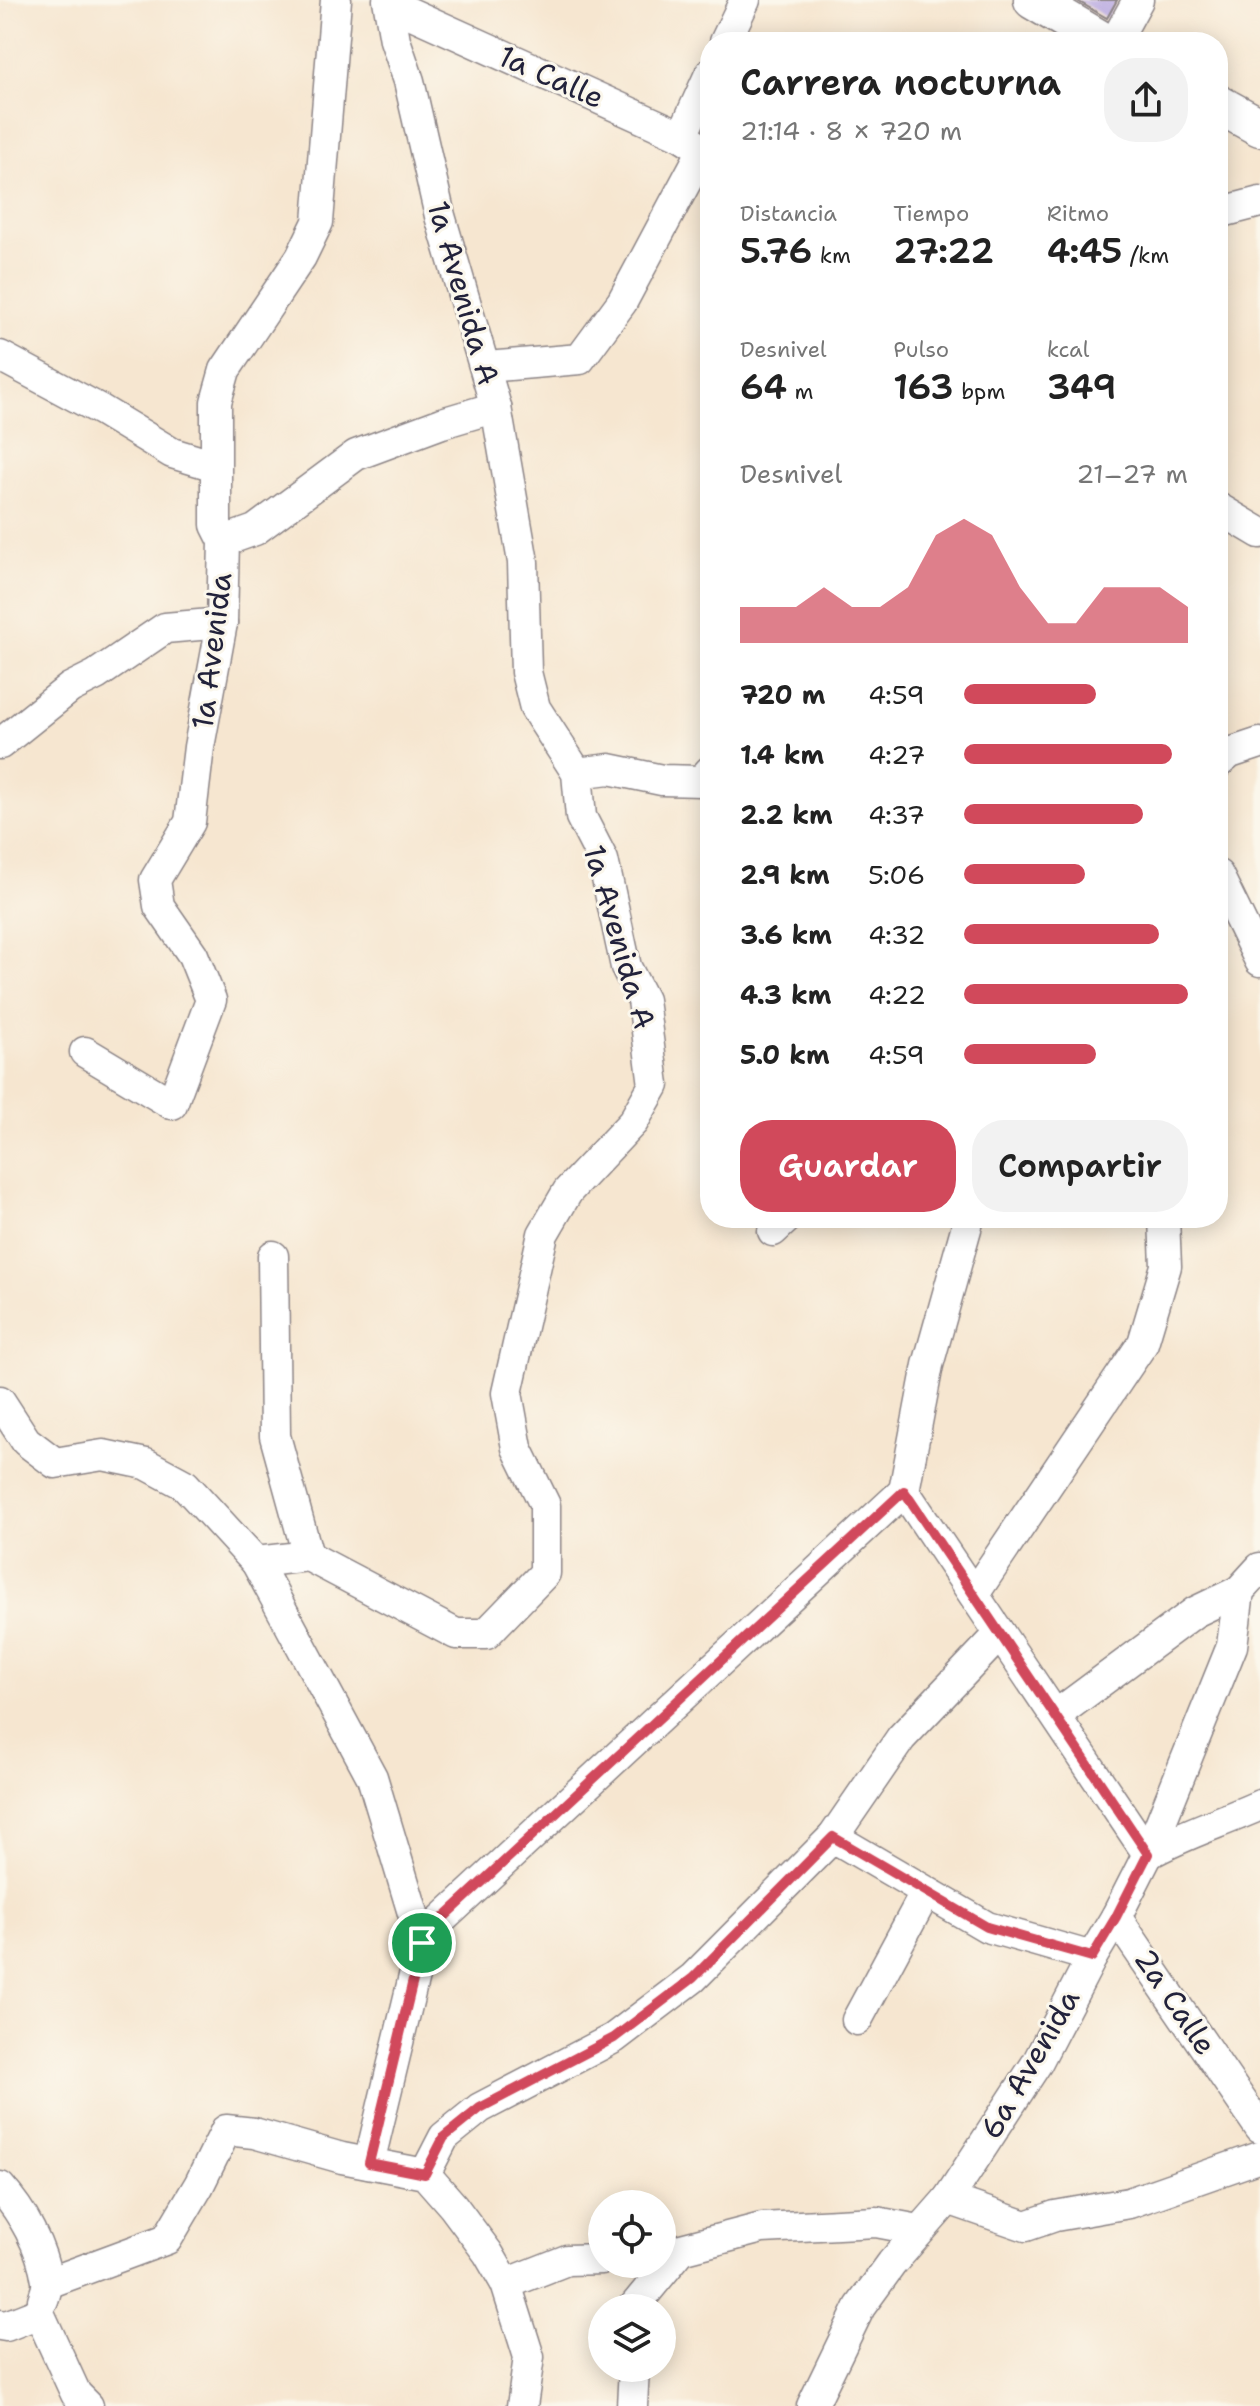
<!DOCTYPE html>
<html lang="es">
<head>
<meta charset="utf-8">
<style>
  :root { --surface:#fff; --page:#f2f2f2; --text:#222; --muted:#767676; --accent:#d1495b }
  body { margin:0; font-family:"Shantell Sans",sans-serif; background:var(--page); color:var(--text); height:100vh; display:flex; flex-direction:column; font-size:30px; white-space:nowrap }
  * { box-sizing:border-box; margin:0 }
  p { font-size:26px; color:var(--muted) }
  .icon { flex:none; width:44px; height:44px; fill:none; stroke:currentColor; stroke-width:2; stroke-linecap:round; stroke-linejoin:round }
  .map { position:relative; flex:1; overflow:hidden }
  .details { position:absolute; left:700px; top:32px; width:528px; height:1196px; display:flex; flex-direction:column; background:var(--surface); border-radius:32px; box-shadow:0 4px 20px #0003 }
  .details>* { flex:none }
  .buttons { position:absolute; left:588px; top:2190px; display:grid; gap:16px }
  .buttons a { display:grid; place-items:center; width:88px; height:88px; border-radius:50%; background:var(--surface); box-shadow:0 4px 20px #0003; font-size:40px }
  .pin { position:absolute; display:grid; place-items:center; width:68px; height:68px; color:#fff; margin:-34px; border:4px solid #fff; border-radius:50%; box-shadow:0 2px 8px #0007 }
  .round { display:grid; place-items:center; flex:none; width:84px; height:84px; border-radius:32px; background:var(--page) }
  .head { display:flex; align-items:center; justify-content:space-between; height:136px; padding:0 40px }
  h1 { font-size:36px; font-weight:600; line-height:60px }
  .stats { display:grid; grid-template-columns:repeat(3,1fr); gap:12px; height:136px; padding:8px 40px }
  .stats div { display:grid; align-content:center }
  .stats b { font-size:34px; font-weight:600 }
  .stats small { font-size:22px; font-weight:400 }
  .stats p { font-size:22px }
  .chart { height:224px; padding:16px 40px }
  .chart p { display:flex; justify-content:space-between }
  .chart svg { width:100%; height:144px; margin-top:8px; fill:var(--accent); opacity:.7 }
  .action { display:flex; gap:16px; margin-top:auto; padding:16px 40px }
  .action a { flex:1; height:92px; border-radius:32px; background:var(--accent); color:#fff; font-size:32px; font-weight:600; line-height:92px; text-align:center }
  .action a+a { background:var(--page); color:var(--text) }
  ul { padding:0 40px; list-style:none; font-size:26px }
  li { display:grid; grid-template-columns:128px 96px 1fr; align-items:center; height:60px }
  li i { height:20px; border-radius:10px; background:var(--accent) }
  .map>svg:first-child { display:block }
  .building { fill:#baaae1 }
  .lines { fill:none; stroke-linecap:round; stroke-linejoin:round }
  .minor-casing { stroke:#8c8486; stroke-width:33 }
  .major-casing { stroke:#8c8486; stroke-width:41 }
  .minor { stroke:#fff; stroke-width:30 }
  .major { stroke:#fff; stroke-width:38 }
  .route-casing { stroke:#fff; stroke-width:16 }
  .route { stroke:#d1495b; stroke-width:10 }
  .labels { text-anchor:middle; stroke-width:6; stroke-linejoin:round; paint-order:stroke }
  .street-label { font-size:30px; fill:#22223b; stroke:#fbf7ec }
</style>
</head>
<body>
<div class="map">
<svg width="1260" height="2406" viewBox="0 0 1260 2406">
  <rect width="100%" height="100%" fill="#fbf7ec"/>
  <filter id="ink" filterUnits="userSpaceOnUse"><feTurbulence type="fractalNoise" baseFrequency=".0125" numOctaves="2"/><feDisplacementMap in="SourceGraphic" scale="16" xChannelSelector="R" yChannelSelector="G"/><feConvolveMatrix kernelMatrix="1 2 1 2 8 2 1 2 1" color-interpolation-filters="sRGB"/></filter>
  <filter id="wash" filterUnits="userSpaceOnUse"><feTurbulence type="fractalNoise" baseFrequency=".006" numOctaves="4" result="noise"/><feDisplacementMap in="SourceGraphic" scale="32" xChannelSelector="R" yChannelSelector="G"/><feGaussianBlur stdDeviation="1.8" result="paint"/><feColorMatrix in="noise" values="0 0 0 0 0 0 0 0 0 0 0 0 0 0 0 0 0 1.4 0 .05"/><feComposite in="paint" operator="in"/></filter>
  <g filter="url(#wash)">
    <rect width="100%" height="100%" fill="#f6e6d0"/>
    <g id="blocks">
      <polygon class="building" points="1076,0 1117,0 1107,18"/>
    </g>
  </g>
  <g filter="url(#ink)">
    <use href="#blocks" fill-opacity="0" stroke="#8c8486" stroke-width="2"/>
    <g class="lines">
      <g class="minor-casing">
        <g id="minor">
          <polyline points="390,4 682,136 710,154"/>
          <polyline points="725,42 745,0"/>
          <polyline points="1115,42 1138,0"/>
          <polyline points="682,136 710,74"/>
          <polyline points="1218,213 1260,202"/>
          <polyline points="0,356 101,410 172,453 215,466"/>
          <polyline points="486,367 580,359 622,302 703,150"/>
          <polyline points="1218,508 1260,533"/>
          <polyline points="224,541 255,530 356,455 442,423 496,407"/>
          <polyline points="0,744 70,688 96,675 165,628 222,623"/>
          <polyline points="1218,763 1230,753 1260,743"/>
          <polyline points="577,773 609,769 662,780 701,781 710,771"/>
          <polyline points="1218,875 1260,961"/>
          <polyline points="85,1052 172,1104 211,1000 193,955 159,906 155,880 190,822 199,747 222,623 224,541 216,525 216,402 225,370 301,257 318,222 336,0"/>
          <polyline points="773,1231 787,1218"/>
          <polyline points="273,1256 275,1436 308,1556"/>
          <polyline points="0,1401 26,1441 55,1463 103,1455 146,1464 185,1485 256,1562"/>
          <polyline points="904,1491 1148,1854"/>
          <polyline points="904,1491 928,1365 969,1218"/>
          <polyline points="308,1556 456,1634 486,1634 545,1573 545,1505 517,1448 507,1393 543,1234 568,1191 633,1122 654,1085 643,1000 626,967 603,860 581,817 577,773 535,708 526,672 523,562 496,407 440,216 409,81 395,40 388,0"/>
          <polyline points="308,1556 256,1562 372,1777 422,1943"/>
          <polyline points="974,1594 1143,1343 1166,1266 1164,1218"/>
          <polyline points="1056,1715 1195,1612 1239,1591"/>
          <polyline points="833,1837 987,1927 1092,1957"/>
          <path d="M 1148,1854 C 1183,1834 1223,1822 1260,1805"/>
          <polyline points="1116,1917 1260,2128"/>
          <polyline points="857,2020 926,1892"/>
          <polyline points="369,2163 422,1943 441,1920 904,1491"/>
          <polyline points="425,2174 444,2137 480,2108 614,2038 693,1978 833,1837 901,1738 1000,1634"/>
          <path d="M 0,2187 C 22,2211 42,2247 47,2281 C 48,2287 45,2294 43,2300"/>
          <polyline points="948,2199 1026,2226 1055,2216 1129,2203 1260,2157"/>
          <polyline points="662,2254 762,2228 876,2222 919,2230"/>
          <polyline points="48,2283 167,2239 199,2185 226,2130 254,2133 342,2158 425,2174 453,2206 488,2253 506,2284 529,2357 522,2406"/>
          <polyline points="506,2284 567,2260 602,2259"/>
          <polyline points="633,2308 680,2251"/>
          <polyline points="0,2325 6,2326 39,2313 76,2394 88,2406"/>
          <polyline points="632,2406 634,2368"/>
          <polyline points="812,2406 860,2307 892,2263 948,2199 1037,2063 1092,1957 1116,1917 1148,1854 1232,1646 1239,1591 1260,1568"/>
        </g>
      </g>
      <g class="major-casing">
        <g id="major">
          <polyline points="1033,0 1104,42"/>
          <polyline points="1218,104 1260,127"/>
        </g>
      </g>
      <use href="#minor" class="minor"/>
      <use href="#major" class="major"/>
    </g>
  </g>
  <g class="lines" filter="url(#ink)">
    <g class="route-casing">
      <polygon id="route" points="904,1491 1148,1854 1116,1917 1092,1957 987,1927 833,1837 693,1978 614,2038 480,2108 444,2137 425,2174 369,2163 422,1943 441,1920"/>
    </g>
    <use href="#route" class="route"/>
  </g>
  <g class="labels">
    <g class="street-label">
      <text transform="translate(551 77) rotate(24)" y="10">1a Calle</text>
      <text transform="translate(463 293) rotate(74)" y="10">1a Avenida A</text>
      <text transform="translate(212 651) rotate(-83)" y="10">1a Avenida</text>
      <text transform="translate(619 937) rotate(74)" y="10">1a Avenida A</text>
      <text transform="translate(1175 2002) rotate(56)" y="10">2a Calle</text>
      <text transform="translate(1030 2064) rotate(-60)" y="10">6a Avenida</text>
    </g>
  </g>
</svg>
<div class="buttons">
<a><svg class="icon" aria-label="locate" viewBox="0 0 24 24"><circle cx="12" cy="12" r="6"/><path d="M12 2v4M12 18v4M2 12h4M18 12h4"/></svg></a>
<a><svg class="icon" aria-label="layers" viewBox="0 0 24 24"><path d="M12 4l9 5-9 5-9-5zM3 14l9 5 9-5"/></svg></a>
</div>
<div class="pin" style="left:422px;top:1943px;background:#1e9e55"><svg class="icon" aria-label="arrive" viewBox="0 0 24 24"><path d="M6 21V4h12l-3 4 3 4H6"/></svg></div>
<section class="details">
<div class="head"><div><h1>Carrera nocturna</h1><p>21:14 · 8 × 720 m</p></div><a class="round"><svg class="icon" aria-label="share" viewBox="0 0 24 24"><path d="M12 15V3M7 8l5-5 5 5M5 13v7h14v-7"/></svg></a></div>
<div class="stats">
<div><p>Distancia</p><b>5.76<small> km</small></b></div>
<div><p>Tiempo</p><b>27:22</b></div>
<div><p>Ritmo</p><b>4:45<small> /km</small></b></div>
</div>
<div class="stats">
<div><p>Desnivel</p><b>64<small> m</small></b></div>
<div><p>Pulso</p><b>163<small> bpm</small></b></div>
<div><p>kcal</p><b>349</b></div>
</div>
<div class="chart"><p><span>Desnivel</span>21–27 m</p>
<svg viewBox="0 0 160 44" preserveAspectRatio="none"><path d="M0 44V33L10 33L20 33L30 27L40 33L50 33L60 27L70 11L80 6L90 11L100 27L110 38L120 38L130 27L140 27L150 27L160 33V44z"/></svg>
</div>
<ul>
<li><b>720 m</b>4:59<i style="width:59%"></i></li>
<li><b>1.4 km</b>4:27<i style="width:93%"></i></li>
<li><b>2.2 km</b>4:37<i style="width:80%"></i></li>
<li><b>2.9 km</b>5:06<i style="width:54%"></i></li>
<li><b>3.6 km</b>4:32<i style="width:87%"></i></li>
<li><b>4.3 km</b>4:22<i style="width:100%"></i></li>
<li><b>5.0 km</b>4:59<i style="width:59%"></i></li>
</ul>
<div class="action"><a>Guardar</a><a>Compartir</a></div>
</section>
</div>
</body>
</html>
